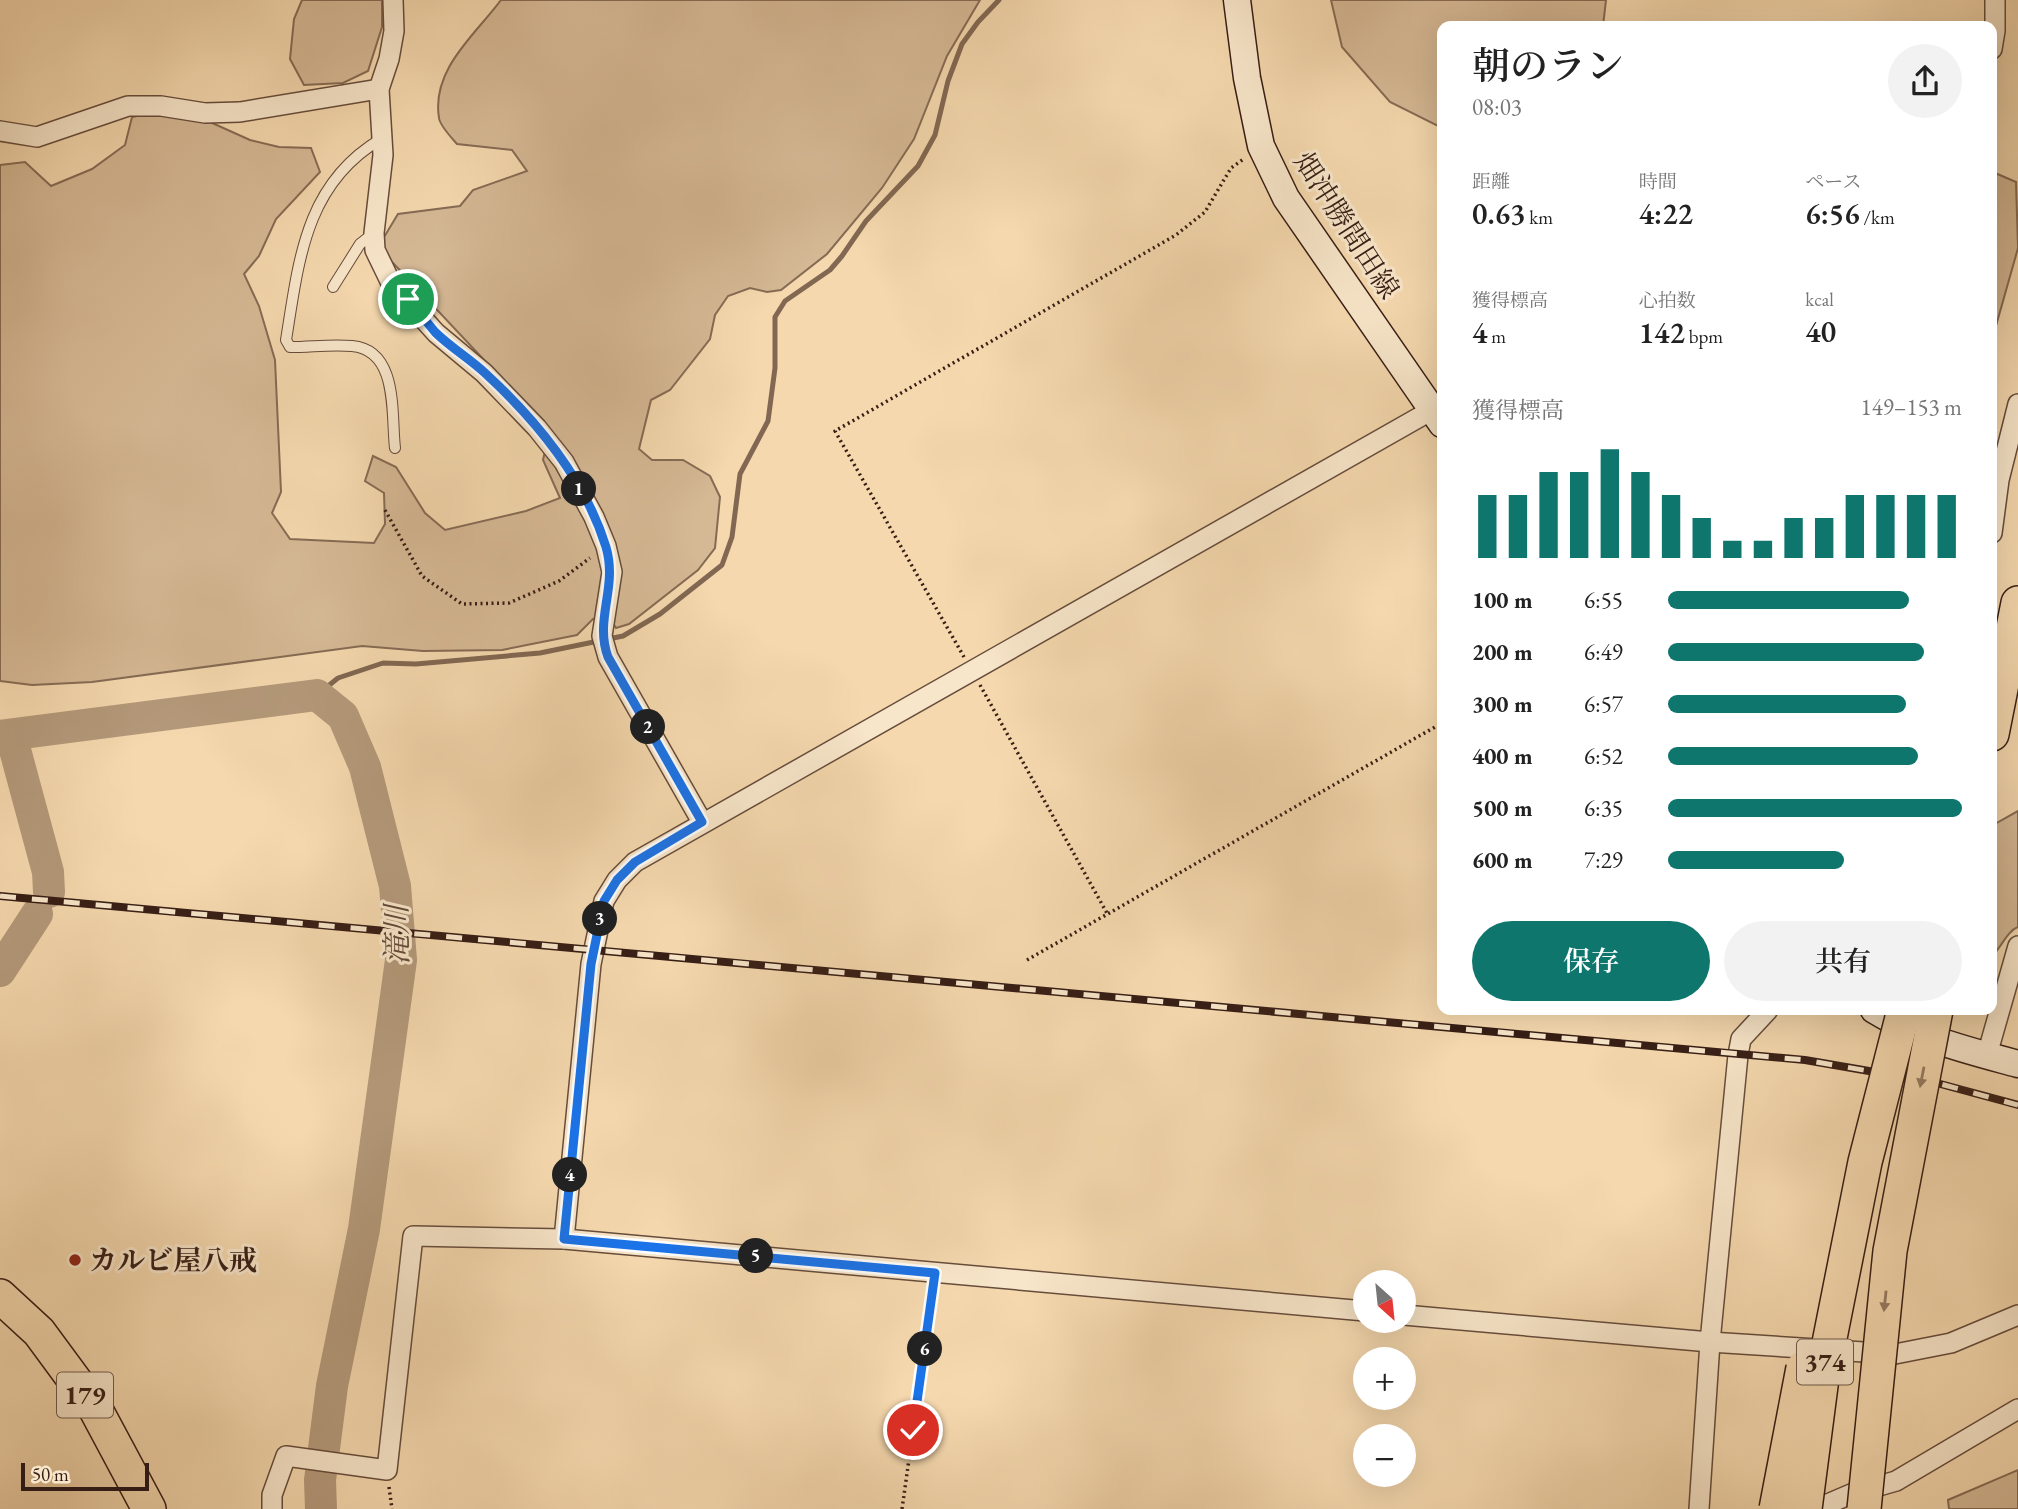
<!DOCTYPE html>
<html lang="ja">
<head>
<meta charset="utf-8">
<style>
  :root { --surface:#fff; --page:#f2f2f2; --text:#222; --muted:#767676; --accent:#0f766e }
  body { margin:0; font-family:"EB Garamond","Noto Serif JP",serif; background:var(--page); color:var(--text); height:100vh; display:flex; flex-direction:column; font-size:26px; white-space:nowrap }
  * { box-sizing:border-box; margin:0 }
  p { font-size:23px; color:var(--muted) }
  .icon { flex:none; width:38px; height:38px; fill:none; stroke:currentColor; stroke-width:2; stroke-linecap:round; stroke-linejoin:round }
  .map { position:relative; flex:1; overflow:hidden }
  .details { position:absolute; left:1437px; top:21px; width:560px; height:994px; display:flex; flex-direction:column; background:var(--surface); border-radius:14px; box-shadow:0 7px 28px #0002 }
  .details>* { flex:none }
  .needle { width:46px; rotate:153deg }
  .buttons { position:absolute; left:1353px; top:1270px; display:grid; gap:14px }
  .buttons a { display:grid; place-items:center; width:63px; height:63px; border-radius:50%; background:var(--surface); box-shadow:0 7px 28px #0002; font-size:35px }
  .scale { position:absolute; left:21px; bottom:18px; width:128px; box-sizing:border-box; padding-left:7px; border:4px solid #371e15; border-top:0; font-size:19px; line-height:24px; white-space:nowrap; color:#371e15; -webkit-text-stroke:5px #f8e6ca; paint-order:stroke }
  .pin { position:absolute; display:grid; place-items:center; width:60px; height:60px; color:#fff; margin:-30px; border:4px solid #fff; border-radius:50%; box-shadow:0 2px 7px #0007 }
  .km { position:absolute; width:35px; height:35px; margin:-18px; border-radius:50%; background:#222; color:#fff; font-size:19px; line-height:35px; text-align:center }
  .round { display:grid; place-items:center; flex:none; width:74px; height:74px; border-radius:37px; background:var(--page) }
  .head { display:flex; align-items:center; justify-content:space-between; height:119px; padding:0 35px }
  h1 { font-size:38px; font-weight:600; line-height:52px }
  .metrics { display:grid; grid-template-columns:repeat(3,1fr); gap:10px; height:119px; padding:7px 35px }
  .metrics div { display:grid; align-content:center }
  .metrics b { font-size:30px; font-weight:600 }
  .metrics small { font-size:19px; font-weight:400 }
  .metrics p { font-size:19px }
  .chart { height:196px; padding:14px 35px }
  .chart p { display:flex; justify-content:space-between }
  .chart svg { width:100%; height:126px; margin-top:7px; stroke:var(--accent); stroke-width:6 }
  .primary-button { display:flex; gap:14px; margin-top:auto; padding:14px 35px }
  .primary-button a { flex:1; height:80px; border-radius:42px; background:var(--accent); color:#fff; font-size:28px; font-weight:600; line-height:80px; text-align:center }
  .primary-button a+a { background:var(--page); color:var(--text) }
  ul { padding:0 35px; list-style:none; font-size:23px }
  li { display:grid; grid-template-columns:112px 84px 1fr; align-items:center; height:52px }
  li i { height:18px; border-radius:9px; background:var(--accent) }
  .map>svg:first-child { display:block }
  .green { fill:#d5b894; stroke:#866b54; stroke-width:2 }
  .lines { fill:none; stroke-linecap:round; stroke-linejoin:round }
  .stream { stroke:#826852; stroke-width:5 }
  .river { stroke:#b4997a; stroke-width:32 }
  .lane-casing { stroke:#664c3b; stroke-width:12 }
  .street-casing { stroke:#664c3b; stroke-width:22 }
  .secondary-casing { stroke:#371e15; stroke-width:29 }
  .highway-casing { stroke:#371e15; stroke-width:36 }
  .path { stroke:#371e15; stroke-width:3.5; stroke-dasharray:2 3.5; stroke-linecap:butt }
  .lane { stroke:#f8e6ca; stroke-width:10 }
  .street { stroke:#f8e6ca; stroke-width:19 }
  .secondary { stroke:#f8e6ca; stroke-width:26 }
  .highway { stroke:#f5d8ae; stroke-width:33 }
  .rail-casing { stroke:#371e15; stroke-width:8 }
  .rail { stroke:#f8e6ca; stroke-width:5; stroke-dasharray:16; stroke-linecap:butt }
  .highway-bridge-casing { stroke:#371e15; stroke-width:36; stroke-linecap:butt }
  .highway-bridge { stroke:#f5d8ae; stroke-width:33 }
  .oneway { fill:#967b62 }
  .route-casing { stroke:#fff; stroke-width:14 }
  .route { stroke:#1a73e8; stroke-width:9 }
  .poi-dot { fill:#8f2418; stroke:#f8e6ca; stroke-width:2.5 }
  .labels { text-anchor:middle; stroke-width:6; stroke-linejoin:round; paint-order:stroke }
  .shield { fill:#f8e6ca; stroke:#715a4b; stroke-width:2 }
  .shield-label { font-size:26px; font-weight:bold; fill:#371e15 }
  .street-label { font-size:28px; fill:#371e15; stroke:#f8e6ca }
  .poi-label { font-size:28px; font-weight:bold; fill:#371e15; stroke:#f8e6ca; text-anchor:start }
  .water-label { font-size:30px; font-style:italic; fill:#634938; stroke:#f8e6ca }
</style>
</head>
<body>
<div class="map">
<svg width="2018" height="1509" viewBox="0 0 2018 1509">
  <rect width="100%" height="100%" fill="#f5d8ae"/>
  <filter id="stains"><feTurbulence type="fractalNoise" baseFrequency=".00286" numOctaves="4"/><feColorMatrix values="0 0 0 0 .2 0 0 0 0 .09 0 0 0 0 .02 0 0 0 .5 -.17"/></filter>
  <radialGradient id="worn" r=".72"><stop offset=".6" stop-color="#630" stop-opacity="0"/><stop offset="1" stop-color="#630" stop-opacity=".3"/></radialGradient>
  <g class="green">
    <polygon points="302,0 382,0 382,27 368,71 343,83 304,85 290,59 294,19"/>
    <path d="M 501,0 L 980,0 L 947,56 L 914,139 L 882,188 L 827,254 L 781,290 L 767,292 L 750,288 L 728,296 L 715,315 L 710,339 L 670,390 L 651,400 L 639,449 L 652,460 L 683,460 L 710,476 L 720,497 L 715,548 L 698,570 L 629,624 L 616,628 L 610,618 L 593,619 L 577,635 L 502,650 L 423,651 L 362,646 L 92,682 L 32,685 L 0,681 L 0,165 L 25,162 L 51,186 L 92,169 L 125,145 L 132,117 L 164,111 L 210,122 L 250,140 L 279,147 L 311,148 L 320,172 L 276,219 L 259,256 L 244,274 L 259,306 L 275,360 L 281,492 L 272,513 L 290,539 L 374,543 L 385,524 L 384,493 L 365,481 L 373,456 L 396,467 L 425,513 L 445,530 L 526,511 L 560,498 L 543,460 L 550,430 L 378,247 L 398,214 L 460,206 L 473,190 L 527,171 L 512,150 L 457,144 C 451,137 440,126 439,118 C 431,69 476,34 501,0 Z"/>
    <polygon points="1331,0 1606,0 1603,26 1442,26 1442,128 1390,102 1342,47"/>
    <polygon points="1995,173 2016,182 2018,248 1992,340 1992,175"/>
    <path d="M 2018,811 L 2018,927 C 2007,931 2001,948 1992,956 L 1992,834 L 1993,825 Z"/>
    <polygon points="2018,1470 2018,1509 1949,1509 1948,1500"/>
  </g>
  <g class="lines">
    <polyline class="stream" points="317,695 338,678 383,663 416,664 540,653 623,636 660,614 722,565 732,537 740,474 768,421 775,368 775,317 785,301 830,270 842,256 866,221 918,166 935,135 948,81 962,44 978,22 999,0"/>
    <g class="river">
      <polyline points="11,735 48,872 49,892"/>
      <polyline points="0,736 317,695 343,716 365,767 395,886 401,960 364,1229 332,1386 320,1480 321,1509"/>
      <polyline points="0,971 37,914"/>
    </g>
    <g class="lane-casing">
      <g id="lane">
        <path d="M 381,139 C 305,184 299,260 286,340 L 290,347 C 311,347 332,344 352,346 C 399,350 391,415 395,448"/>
        <polyline points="333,287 360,244 374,233"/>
      </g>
    </g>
    <g class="street-casing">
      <g id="street">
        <polyline points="393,0 394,31 389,59 379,89 383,155 374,233 375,250 391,283 436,333 484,373 537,428 564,462 594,517 606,546 612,572 602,636 608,657 702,822"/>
        <polyline points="1992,49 1995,31 1995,0"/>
        <polyline points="0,131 37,137 128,106 161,106 205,113 240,112 379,89"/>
        <polyline points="1992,533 1999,480 2018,404"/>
        <polyline points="1987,1055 2018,946"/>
        <polyline points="564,1239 591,964 604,901 617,880 635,862 1432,410"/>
        <polyline points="1404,1315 1710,1342 1895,1354 1951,1343 2018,1315"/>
        <polyline points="272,1509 272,1495 286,1456 387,1470 413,1236 564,1239 1365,1311"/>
        <polyline points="1699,1509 1710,1342 1738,1055 1741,1039 1768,1010"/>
        <polyline points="1816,1509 1851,1494 1896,1481 2018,1409"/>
      </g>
    </g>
    <g class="secondary-casing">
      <g id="secondary">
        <polyline points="1237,0 1247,78 1261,146 1286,198 1442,424"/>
        <path d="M 1874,1010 C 1923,1040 1963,1049 2018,1064"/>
      </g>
    </g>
    <g class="highway-casing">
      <g id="highway">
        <polyline points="1992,734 2018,603"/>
        <polyline points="0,1296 39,1332 95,1408 149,1509"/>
      </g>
    </g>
    <g class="path">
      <polyline points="385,510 422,576 462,604 509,603 559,581 590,558"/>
      <polyline points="964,657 835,431 1176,235 1205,212 1231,168 1245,158"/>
      <polyline points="980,685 1108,915"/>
      <polyline points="1027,960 1442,723"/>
      <polyline points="389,1487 392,1509"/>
      <polyline points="902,1509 933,1289"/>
    </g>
    <use href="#lane" class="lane"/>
    <use href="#street" class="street"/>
    <use href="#secondary" class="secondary"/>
    <use href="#highway" class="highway"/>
    <g class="rail-casing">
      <polyline id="rail" points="0,896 1805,1060 1933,1082 2018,1105"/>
    </g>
    <use href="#rail" class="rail"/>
    <g class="highway-bridge-casing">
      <g id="highway-bridge">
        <polyline points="1776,1509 1803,1368"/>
        <polyline points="1805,1509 1822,1378 1865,1162 1904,1010"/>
        <polyline points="1864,1509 1890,1251 1936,1010"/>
      </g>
    </g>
    <use href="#highway-bridge" class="highway-bridge"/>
  </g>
  <defs><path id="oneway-solid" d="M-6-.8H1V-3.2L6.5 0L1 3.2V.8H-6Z" transform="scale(1.75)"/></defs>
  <g class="oneway">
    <use href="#oneway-solid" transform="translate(1922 1077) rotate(101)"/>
    <use href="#oneway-solid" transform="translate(1885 1301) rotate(96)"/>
  </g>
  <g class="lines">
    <g class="route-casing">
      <path id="route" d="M 408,299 C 417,310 426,321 435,332 C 450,347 469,358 485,373 C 536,420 585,479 606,547 C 618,588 594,619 608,657 L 702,822 L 635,862 L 617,880 L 604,901 L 591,964 L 564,1239 L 935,1273 L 913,1430"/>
    </g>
    <use href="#route" class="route"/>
  </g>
  <circle class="poi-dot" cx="75" cy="1260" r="7"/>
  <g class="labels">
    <g class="shield">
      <rect x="1797" y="1339.5" width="56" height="45" rx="5"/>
      <rect x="57" y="1372.5" width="56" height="45" rx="5"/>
    </g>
    <g class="shield-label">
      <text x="1825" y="1371">374</text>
      <text x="85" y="1404">179</text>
    </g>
    <g class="street-label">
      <text transform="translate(1347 225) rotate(57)" y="10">畑沖勝間田線</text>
    </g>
    <g class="poi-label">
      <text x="89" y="1270">カルビ屋八戒</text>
    </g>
    <g class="water-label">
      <text transform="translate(397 935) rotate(-91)" y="10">滝川</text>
    </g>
  </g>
  <rect width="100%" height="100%" filter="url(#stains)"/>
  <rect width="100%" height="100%" fill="url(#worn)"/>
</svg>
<div class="buttons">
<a><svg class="needle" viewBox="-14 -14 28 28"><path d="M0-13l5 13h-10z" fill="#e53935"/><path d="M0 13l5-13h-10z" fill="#767676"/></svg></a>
<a>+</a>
<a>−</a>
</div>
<div class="scale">50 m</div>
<div class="pin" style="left:408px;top:299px;background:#1e9e55"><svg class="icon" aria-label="arrive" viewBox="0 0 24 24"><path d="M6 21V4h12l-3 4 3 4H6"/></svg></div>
<div class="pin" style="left:913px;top:1430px;background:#d93025"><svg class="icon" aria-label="check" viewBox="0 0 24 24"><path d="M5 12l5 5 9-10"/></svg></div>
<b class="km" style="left:579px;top:489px">1</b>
<b class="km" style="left:648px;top:727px">2</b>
<b class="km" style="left:600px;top:919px">3</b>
<b class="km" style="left:570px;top:1175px">4</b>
<b class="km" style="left:756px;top:1256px">5</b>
<b class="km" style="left:925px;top:1349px">6</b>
<section class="details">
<div class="head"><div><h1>朝のラン</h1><p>08:03</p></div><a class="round"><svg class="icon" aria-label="share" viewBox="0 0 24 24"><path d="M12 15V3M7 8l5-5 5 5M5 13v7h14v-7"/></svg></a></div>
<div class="metrics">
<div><p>距離</p><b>0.63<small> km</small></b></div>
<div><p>時間</p><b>4:22</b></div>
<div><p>ペース</p><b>6:56<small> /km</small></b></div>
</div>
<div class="metrics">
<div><p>獲得標高</p><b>4<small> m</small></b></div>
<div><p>心拍数</p><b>142<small> bpm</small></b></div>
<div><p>kcal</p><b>40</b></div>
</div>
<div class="chart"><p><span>獲得標高</span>149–153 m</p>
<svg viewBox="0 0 160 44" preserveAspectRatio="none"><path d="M5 44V22M15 44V22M25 44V14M35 44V14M45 44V6M55 44V14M65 44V22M75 44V30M85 44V38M95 44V38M105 44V30M115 44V30M125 44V22M135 44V22M145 44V22M155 44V22"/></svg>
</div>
<ul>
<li><b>100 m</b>6:55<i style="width:82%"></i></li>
<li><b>200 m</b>6:49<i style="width:87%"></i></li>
<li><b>300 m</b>6:57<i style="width:81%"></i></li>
<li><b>400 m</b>6:52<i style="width:85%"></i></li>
<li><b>500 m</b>6:35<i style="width:100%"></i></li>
<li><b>600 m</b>7:29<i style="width:60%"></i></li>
</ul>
<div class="primary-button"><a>保存</a><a>共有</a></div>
</section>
</div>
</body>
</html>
